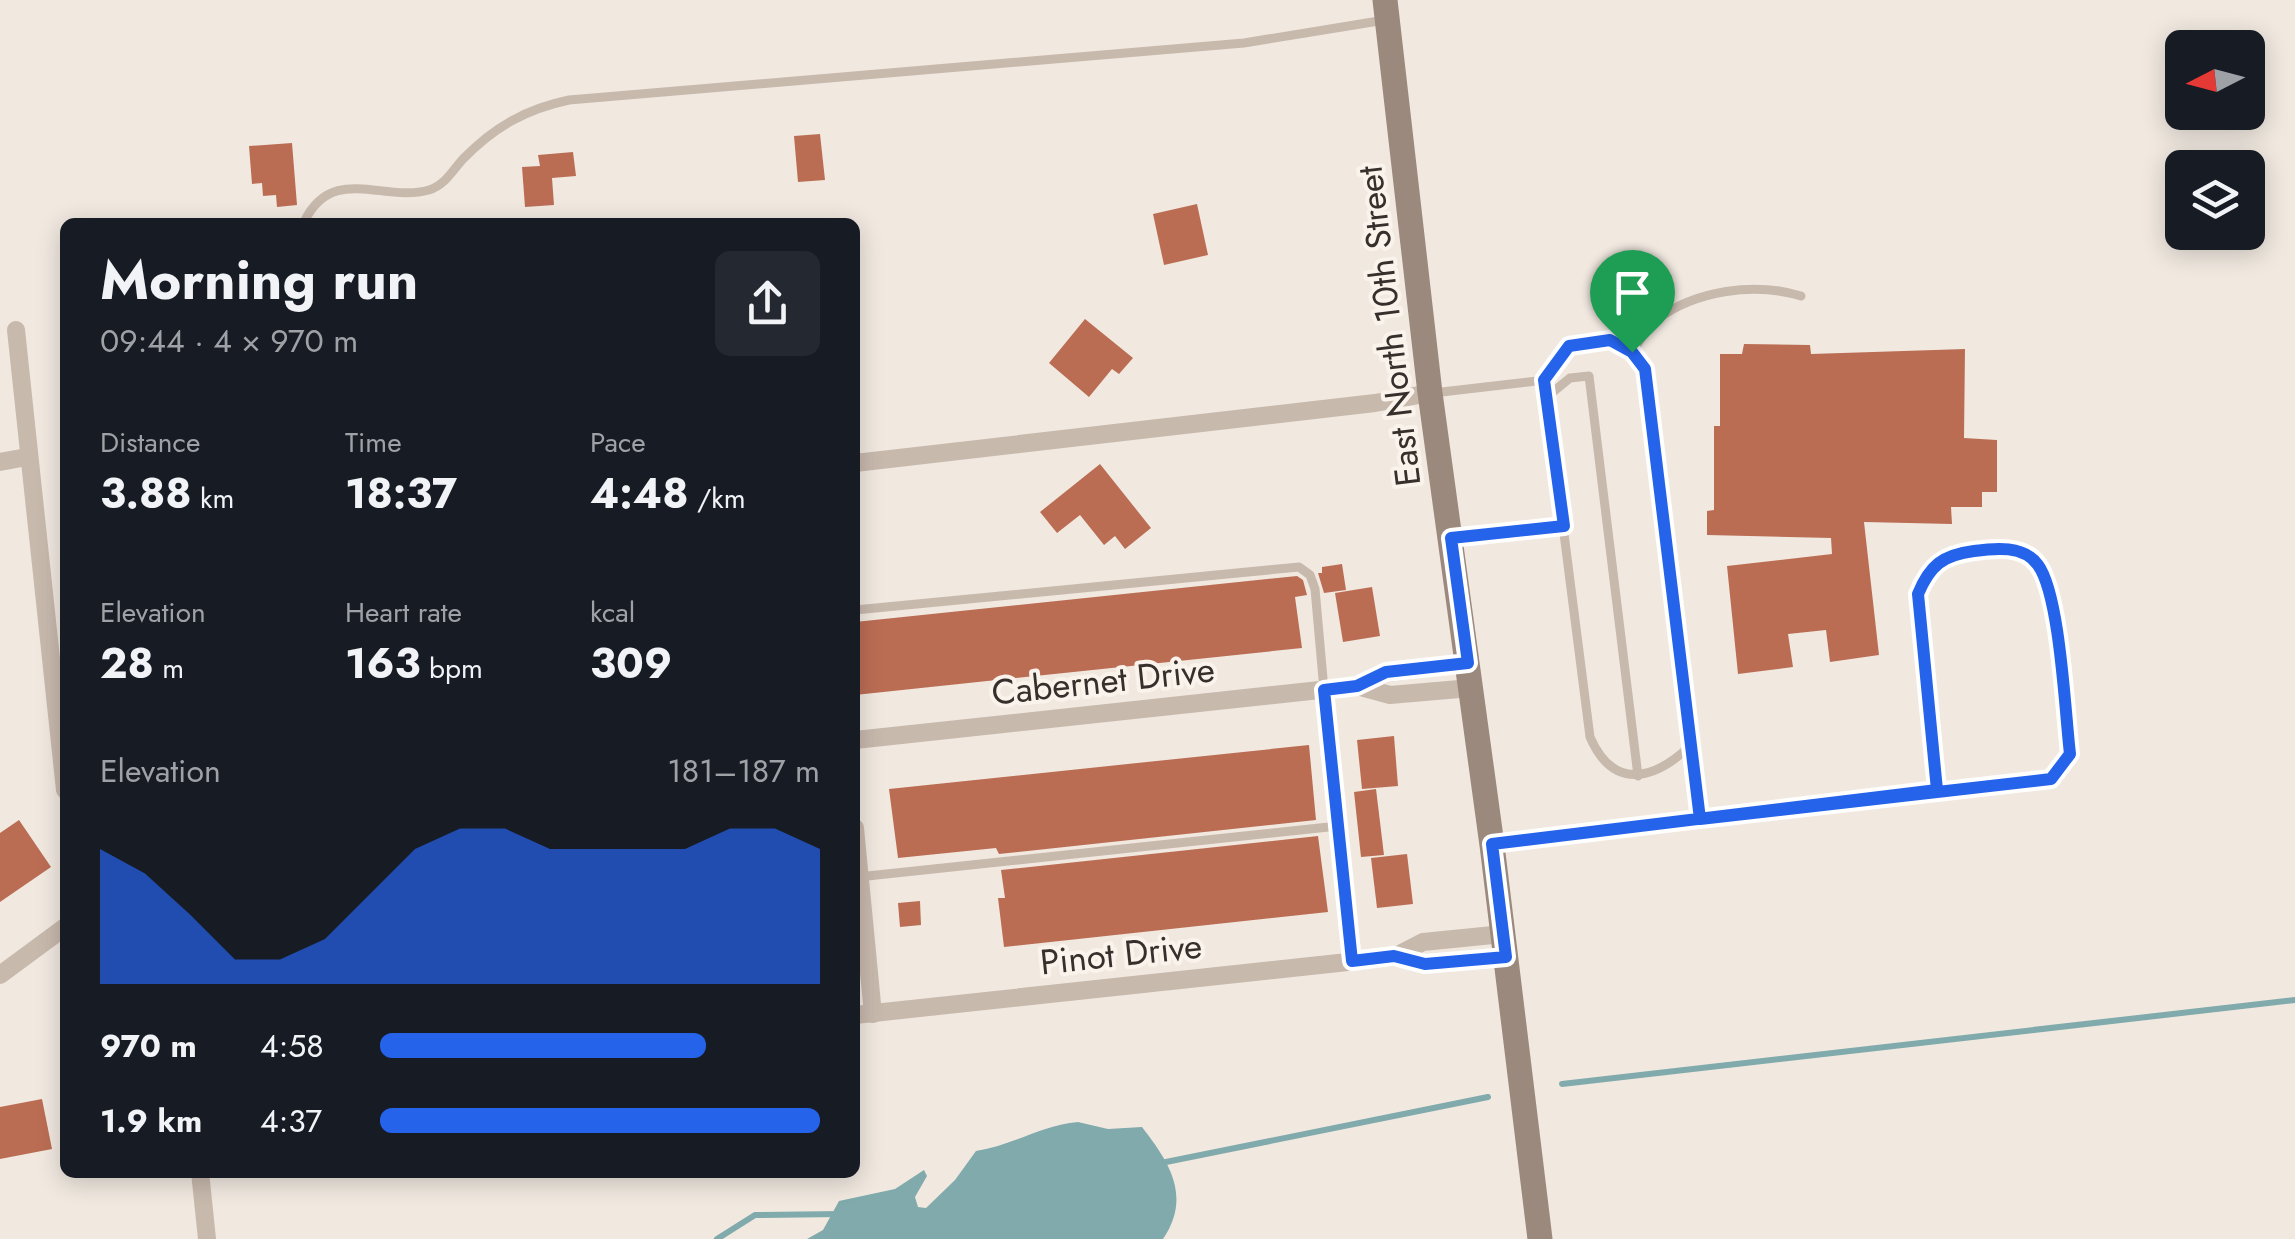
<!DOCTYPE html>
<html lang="en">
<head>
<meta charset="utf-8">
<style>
  :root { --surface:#171b24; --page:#242831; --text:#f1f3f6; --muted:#9ea1a6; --accent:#2563eb }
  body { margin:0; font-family:Jost,sans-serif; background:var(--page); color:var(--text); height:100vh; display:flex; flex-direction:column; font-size:38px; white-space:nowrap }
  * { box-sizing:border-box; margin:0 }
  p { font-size:32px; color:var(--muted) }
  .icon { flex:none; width:55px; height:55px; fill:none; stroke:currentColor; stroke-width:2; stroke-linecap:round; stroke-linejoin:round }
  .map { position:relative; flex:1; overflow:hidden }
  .panel { position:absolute; left:60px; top:218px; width:800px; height:960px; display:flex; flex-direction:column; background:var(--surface); border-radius:15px; box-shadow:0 5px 25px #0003 }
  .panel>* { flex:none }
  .needle { width:65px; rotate:264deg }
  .controls { position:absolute; left:2165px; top:30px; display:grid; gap:20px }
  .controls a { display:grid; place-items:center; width:100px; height:100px; border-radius:15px; background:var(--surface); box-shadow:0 5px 25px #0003; font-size:50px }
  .pin { position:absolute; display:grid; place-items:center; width:85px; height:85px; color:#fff; margin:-102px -42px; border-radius:50% 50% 50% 0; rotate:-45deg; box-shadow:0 0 10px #0007 }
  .pin .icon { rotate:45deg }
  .round { display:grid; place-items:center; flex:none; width:105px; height:105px; border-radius:15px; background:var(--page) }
  .overview { display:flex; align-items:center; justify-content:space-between; height:170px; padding:0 40px }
  h1 { font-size:55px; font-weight:700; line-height:75px }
  .metrics { display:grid; grid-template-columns:repeat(3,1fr); gap:15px; height:170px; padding:10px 40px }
  .metrics div { display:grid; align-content:center }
  .metrics b { font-size:42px; font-weight:700 }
  .metrics small { font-size:28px; font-weight:400 }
  .metrics p { font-size:28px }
  .chart { height:280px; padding:20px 40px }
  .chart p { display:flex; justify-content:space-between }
  .chart svg { width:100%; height:180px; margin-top:10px; fill:var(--accent); opacity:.7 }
  ul { padding:0 40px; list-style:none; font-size:32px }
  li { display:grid; grid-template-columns:160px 120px 1fr; align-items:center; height:75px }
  li i { height:25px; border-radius:12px; background:var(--accent) }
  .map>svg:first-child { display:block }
  .water { fill:#81aaac }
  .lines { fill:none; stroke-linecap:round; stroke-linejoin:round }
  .stream { stroke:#81aaac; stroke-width:6 }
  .building { fill:#bb6d54 }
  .service { stroke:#c8b9ad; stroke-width:9 }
  .minor { stroke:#c8b9ad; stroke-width:18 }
  .secondary { stroke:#9c897e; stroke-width:25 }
  .route-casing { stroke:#fff; stroke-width:20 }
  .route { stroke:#2563eb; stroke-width:12 }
  .labels { text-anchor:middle; stroke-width:8; stroke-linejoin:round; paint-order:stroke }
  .street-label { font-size:35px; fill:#372f2b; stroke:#f9f3ec }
</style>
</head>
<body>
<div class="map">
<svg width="2295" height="1239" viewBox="0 0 2295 1239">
  <rect width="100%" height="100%" fill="#f1e9e0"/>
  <path class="water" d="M 1078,1122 L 1108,1129 L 1142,1127 C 1169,1162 1192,1196 1163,1239 L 807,1239 L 823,1230 L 839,1201 L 895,1189 L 924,1170 L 927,1176 L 915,1197 L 918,1207 L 926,1208 L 955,1180 L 976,1151 C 1014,1145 1042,1125 1078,1122 Z"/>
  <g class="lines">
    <g class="stream">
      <polyline points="1562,1084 2295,1000"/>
      <polyline points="1161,1163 1488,1097"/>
      <polyline points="717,1239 755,1215 841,1214"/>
    </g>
  </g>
  <g class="building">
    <polygon points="820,134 825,180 798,182 794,136"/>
    <polygon points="292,143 297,205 277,207 276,195 263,196 262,183 252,184 249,146"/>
    <polygon points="573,152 576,176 552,178 554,205 525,207 522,167 540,166 538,155"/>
    <polygon points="1197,204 1208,255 1164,265 1153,214"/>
    <polygon points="1085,319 1133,358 1119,374 1112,369 1089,397 1049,363"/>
    <polygon points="1744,344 1810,345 1811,354 1965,349 1964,438 1997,440 1997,492 1982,492 1982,507 1951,507 1952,524 1864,522 1879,655 1830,662 1826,630 1788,634 1793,667 1738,674 1727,566 1832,554 1831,538 1707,535 1707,511 1714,510 1714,426 1720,426 1720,354 1742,354"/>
    <polygon points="1100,464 1151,528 1125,549 1115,536 1104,545 1080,515 1057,533 1040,512"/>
    <polygon points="1342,564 1346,590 1324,593 1318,573 1322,573 1322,567"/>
    <polygon points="1297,576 1303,580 1307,595 1295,597 1302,648 855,695 855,622"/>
    <polygon points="1372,587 1380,636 1343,642 1335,593"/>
    <polygon points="1394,736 1398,786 1362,789 1357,740"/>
    <polygon points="1309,745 1316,820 999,854 996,848 898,858 889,789"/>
    <polygon points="1376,789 1384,855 1361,857 1354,792"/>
    <polygon points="19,820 51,867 0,902 0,833"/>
    <polygon points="1318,836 1328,912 1004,947 998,898 1005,898 1001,870"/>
    <polygon points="1407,854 1413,904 1377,908 1371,858"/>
    <polygon points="920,901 921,925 900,927 898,903"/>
    <polygon points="42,1099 52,1149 0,1159 0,1107"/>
  </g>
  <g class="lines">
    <g class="service">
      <path d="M 304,222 C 333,163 383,203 429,190 C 445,185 452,171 463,159 C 494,127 526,109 569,100 L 1244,43 L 1385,20"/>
      <path d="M 1632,352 C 1639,342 1647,328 1656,320 C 1696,290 1755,282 1801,296"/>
      <polyline points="1433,393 1545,380"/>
      <polyline points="1548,396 1570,378 1589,376 1638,776"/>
      <path d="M 1453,538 L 1563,526 L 1545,380 L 1569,346 C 1603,336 1623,340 1645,369 L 1690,746 C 1653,781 1613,790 1590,737 L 1563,526"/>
      <polyline points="855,610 1299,567 1310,575 1315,589 1324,690"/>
      <polyline points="1690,746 1699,819"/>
      <path d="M 1495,844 L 1937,789 L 2051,779 L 2070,754 C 2065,712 2060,595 2038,565 C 2024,545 1995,548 1974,551 C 1943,555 1931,565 1917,594 L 1937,789"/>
      <polyline points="858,877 1338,826"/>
    </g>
    <g class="minor">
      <polyline points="16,330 65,790"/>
      <polyline points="0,462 27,457"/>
      <polyline points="855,463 1375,403 1430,393"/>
      <polyline points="1468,663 1387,673 1357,686 1390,695 1471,688"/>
      <polyline points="1324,690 1352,961"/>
      <polyline points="855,740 1357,686"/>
      <polyline points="855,828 873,1014"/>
      <polyline points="1503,934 1423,942 1394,957 1425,964 1505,957"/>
      <polyline points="0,975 65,927"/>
      <polyline points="855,1015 1394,957"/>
      <polyline points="200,1172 207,1239"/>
    </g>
    <polyline class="secondary" points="1385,0 1430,393 1492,845 1540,1239"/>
  </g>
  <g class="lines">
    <g class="route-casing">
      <path id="route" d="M 1632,352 L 1610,340 L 1569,346 L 1544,380 L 1564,526 L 1451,538 L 1468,663 L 1386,672 L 1357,686 L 1324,690 L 1352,961 L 1394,956 L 1425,964 L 1506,957 L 1492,844 L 1937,790 L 1918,594 C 1930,565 1943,555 1974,551 C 1995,548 2024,545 2038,565 C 2060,595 2065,712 2070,754 L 2051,779 L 1700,819 L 1645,369 L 1632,352"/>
    </g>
    <use href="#route" class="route"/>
  </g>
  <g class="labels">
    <g class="street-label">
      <text transform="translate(1389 326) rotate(-97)" y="12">East North 10th Street</text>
      <text transform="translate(1103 681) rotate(-6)" y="12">Cabernet Drive</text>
      <text transform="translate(1121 954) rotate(-6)" y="12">Pinot Drive</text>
    </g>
  </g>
</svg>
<div class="controls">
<a><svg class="needle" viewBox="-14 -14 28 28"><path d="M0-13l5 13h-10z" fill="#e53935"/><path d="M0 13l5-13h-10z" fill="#9ea1a6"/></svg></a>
<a><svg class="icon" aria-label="layers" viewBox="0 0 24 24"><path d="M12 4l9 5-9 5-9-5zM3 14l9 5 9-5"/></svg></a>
</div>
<div class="pin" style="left:1632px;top:352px;background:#1e9e55"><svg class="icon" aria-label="arrive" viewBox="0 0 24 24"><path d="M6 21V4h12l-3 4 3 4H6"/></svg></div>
<section class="panel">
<div class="overview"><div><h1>Morning run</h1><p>09:44 · 4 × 970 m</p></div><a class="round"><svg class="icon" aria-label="share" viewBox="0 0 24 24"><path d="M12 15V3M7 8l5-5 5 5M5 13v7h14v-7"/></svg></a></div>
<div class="metrics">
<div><p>Distance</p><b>3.88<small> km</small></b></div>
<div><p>Time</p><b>18:37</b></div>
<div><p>Pace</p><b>4:48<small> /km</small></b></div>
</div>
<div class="metrics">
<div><p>Elevation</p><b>28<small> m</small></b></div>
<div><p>Heart rate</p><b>163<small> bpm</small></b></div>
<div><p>kcal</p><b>309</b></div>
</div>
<div class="chart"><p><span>Elevation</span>181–187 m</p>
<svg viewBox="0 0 160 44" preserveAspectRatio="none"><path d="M0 44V11L10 17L20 27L30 38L40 38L50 33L60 22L70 11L80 6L90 6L100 11L110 11L120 11L130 11L140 6L150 6L160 11V44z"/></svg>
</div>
<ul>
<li><b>970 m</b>4:58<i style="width:74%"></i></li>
<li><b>1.9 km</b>4:37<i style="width:100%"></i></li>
</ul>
</section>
</div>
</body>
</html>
